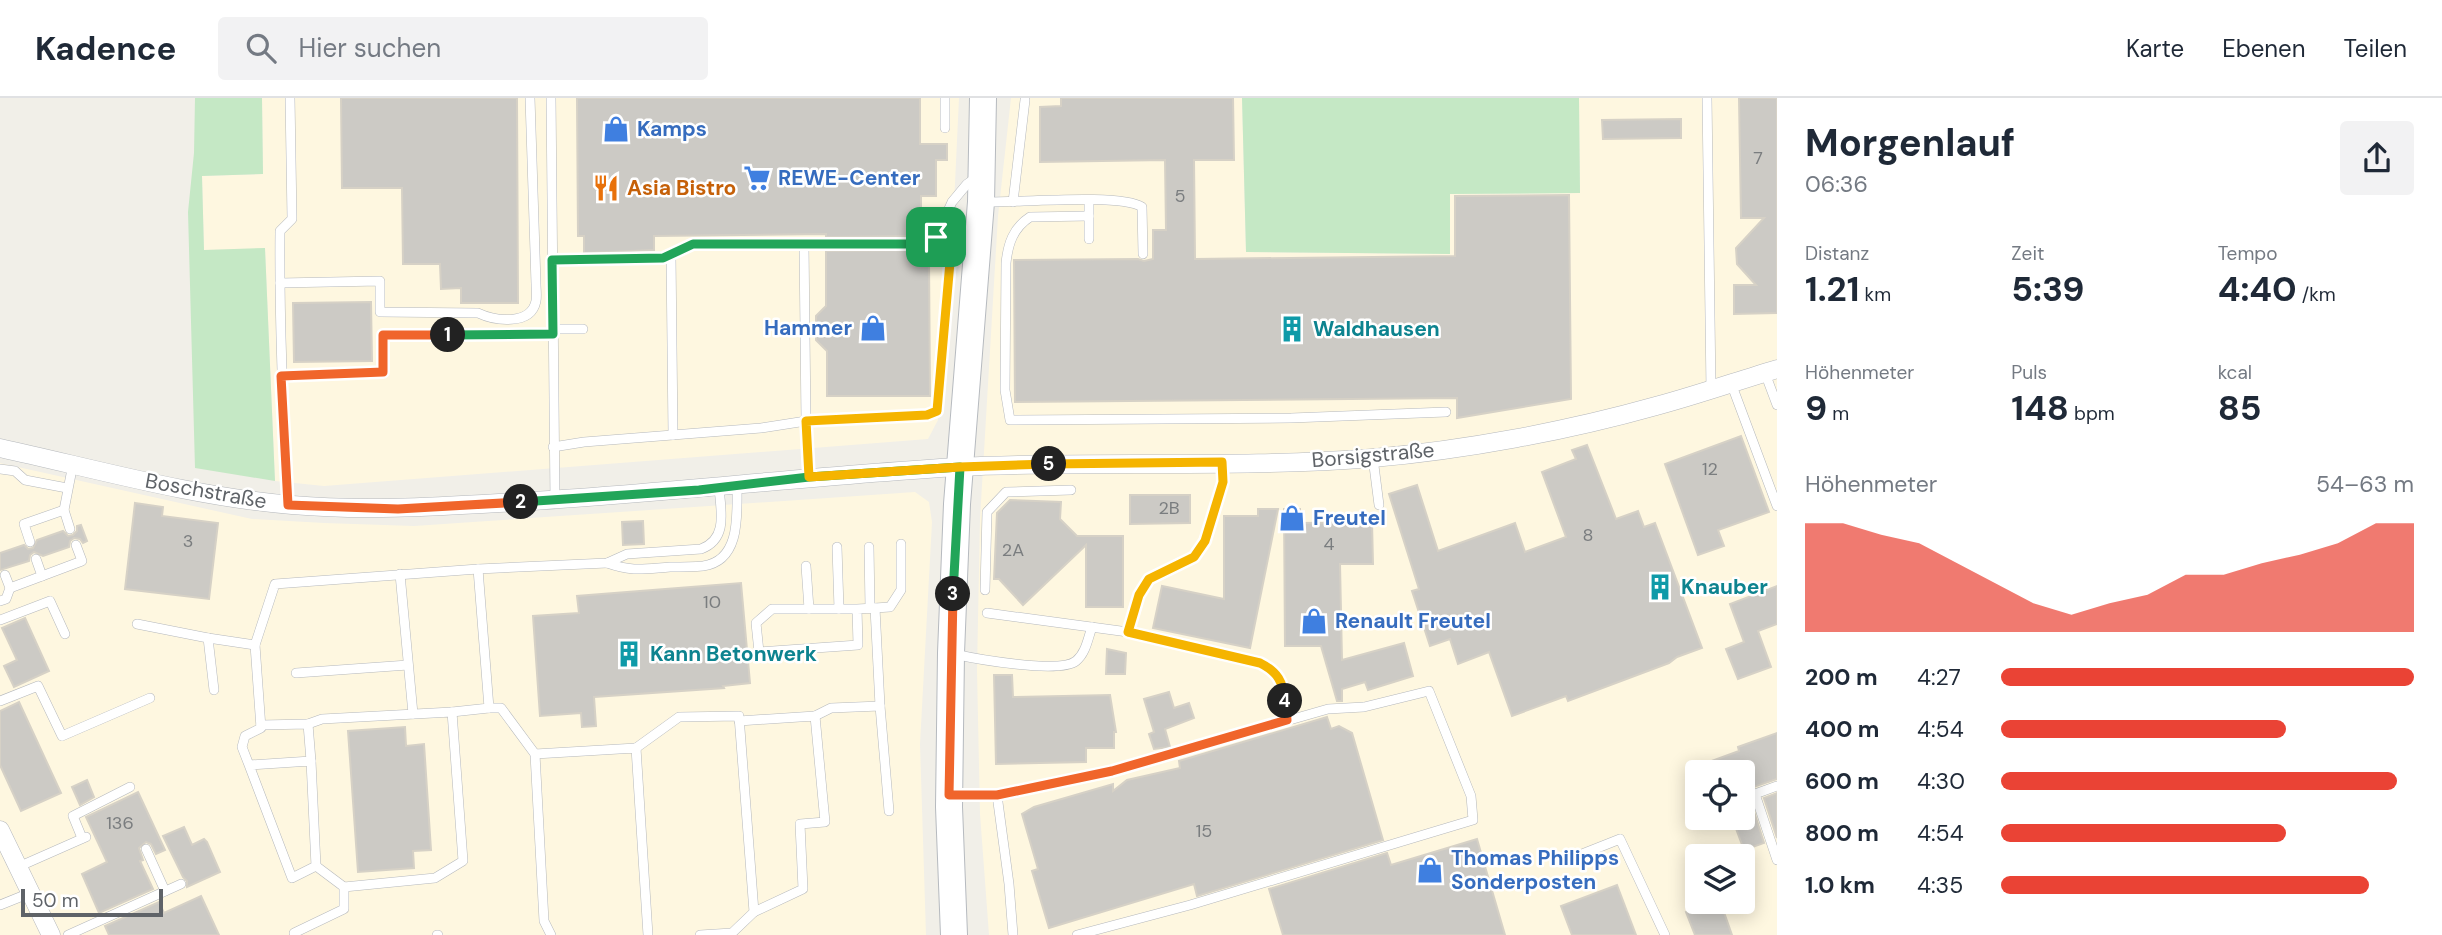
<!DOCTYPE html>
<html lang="de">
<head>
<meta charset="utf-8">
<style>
  :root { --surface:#fff; --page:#f2f2f3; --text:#1f2937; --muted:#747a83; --line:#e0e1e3; --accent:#ea4335 }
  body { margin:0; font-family:"DM Sans",sans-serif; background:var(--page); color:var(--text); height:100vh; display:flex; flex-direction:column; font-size:26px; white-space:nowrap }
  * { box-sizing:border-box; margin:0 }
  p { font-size:23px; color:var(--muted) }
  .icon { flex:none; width:38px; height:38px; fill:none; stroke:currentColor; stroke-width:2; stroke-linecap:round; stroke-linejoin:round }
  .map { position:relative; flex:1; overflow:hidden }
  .side { display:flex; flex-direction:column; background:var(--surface); width:665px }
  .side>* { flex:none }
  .fabs { position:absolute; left:1685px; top:662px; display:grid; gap:14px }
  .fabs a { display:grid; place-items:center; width:70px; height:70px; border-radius:7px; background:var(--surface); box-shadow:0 4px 18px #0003; font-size:35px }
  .scale { position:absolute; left:21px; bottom:18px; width:142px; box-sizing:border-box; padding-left:7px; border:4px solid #5f6368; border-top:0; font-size:19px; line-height:24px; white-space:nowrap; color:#5f6368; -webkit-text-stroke:5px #fff; paint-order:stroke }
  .pin { position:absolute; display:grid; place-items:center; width:60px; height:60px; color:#fff; margin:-30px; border-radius:14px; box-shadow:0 4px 10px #0006 }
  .km { position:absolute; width:35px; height:35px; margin:-18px; border-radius:50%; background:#222; color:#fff; font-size:19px; line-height:35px; text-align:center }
  .round { display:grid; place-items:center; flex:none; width:74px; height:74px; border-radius:7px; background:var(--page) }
  .headline { display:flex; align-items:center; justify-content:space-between; height:119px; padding:0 28px }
  h1 { font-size:38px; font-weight:700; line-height:52px }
  .metrics { display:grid; grid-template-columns:repeat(3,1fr); gap:10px; height:119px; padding:7px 28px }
  .metrics div { display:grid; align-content:center }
  .metrics b { font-size:35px; font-weight:700 }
  .metrics small { font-size:19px; font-weight:400 }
  .metrics p { font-size:19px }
  .chart { height:196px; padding:14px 28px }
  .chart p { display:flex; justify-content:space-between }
  .chart svg { width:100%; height:126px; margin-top:7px; fill:var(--accent); opacity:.7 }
  ul { padding:0 28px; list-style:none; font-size:23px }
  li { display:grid; grid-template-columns:112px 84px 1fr; align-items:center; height:52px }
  li i { height:18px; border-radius:9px; background:var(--accent) }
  header { display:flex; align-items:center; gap:42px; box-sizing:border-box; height:98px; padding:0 35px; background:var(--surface); border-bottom:2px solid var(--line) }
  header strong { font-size:33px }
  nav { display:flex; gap:38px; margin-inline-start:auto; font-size:24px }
  .search { width:490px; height:63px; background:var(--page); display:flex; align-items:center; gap:18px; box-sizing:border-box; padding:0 24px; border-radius:7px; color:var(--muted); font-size:26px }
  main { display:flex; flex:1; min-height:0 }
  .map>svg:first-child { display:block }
  .commercial { fill:#fef7e0; fill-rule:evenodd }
  .green { fill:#c5e8c5 }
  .building { fill:#cccac5; stroke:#d6d1c6; stroke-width:2 }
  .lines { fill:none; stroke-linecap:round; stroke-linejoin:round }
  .service-casing { stroke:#b5b8bc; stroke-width:10 }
  .minor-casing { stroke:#b5b8bc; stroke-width:19 }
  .secondary-casing { stroke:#b6babf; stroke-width:28 }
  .service { stroke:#fff; stroke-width:9 }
  .minor { stroke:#fff; stroke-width:18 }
  .secondary { stroke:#fff; stroke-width:26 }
  .split-1-casing { stroke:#fff; stroke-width:14 }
  .split-2-casing { stroke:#fff; stroke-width:14 }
  .split-3-casing { stroke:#fff; stroke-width:14 }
  .split-4-casing { stroke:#fff; stroke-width:14 }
  .split-5-casing { stroke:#fff; stroke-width:14 }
  .split-6-casing { stroke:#fff; stroke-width:14 }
  .split-1 { stroke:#22a559; stroke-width:9 }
  .split-2 { stroke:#f0652b; stroke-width:9 }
  .split-3 { stroke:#22a559; stroke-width:9 }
  .split-4 { stroke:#f0652b; stroke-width:9 }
  .split-5 { stroke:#f5b400; stroke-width:9 }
  .split-6 { stroke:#f5b400; stroke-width:9 }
  .labels { text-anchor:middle; stroke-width:5; stroke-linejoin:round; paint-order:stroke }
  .number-label { font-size:18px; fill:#7a7d7f }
  .shop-label { font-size:21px; font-weight:bold; fill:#366cbe; stroke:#fff; text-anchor:start }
  .food-label { font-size:21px; font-weight:bold; fill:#c56008; stroke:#fff; text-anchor:start }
  .culture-label { font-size:21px; font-weight:bold; fill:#0d838f; stroke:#fff; text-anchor:start }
  .street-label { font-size:21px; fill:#5f6368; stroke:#fff }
</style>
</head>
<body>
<header>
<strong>Kadence</strong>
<div class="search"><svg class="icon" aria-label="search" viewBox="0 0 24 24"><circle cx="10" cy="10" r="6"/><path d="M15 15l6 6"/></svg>Hier suchen</div>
<nav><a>Karte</a><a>Ebenen</a><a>Teilen</a></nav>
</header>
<main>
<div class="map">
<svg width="1777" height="837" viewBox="0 0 1777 837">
  <rect width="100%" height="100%" fill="#f1efe8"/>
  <g class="commercial">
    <polygon points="262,0 959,0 953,128 938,322 928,341 324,388 275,383 265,151 204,152 202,78 263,76"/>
    <path d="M 1011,0 L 1242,0 L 1246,154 L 1450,156 L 1450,96 L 1580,95 L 1579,0 L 1777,0 L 1777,837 L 989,837 L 980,716 L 977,572 L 980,421 L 998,118 ZM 1698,674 L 1743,674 L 1743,719 L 1698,719 ZM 1698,758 L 1743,758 L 1743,803 L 1698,803 Z"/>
    <polygon points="0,365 252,421 324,425 414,428 915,394 929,404 932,424 920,646 926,837 0,837"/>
  </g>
  <g class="green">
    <polygon points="195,0 262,0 263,76 202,78 204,152 265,150 275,383 195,370 188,114 194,55"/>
    <polygon points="1242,0 1579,0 1580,95 1450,96 1450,156 1246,154"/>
  </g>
  <g class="building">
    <polygon points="341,0 517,0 518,205 461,205 461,190 441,191 440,166 403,166 402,90 342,90"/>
    <polygon points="577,0 920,0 920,46 947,46 947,62 936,62 936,98 921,98 921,138 826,139 826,136 654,138 654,152 584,155 584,138 578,138"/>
    <polygon points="1061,0 1233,0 1234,62 1194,62 1195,161 1455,158 1455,98 1569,97 1571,301 1457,320 1457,300 1015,304 1014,162 1138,161 1144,163 1153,161 1153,132 1166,132 1165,62 1040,64 1040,9 1061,8"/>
    <polygon points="1739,0 1777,0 1777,215 1734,216 1734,187 1756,187 1737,166 1736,150 1764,120 1741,120"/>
    <polygon points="1681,21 1681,40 1603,41 1602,22"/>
    <polygon points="921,152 922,161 929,161 930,298 827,298 827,253 816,242 816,218 826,208 826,153"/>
    <polygon points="371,204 372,263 294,264 293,205"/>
    <polygon points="1741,338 1769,414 1718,432 1724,448 1698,457 1665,366"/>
    <polygon points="1587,347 1616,421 1638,413 1644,429 1655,425 1702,550 1677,559 1669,565 1568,603 1566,598 1512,618 1489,554 1458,566 1450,541 1430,548 1412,493 1419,491 1389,396 1417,387 1438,453 1515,425 1525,454 1566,439 1542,374 1576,361 1572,352"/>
    <polygon points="1130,397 1190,397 1190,425 1130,426"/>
    <polygon points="1010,402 1061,404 1060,421 1077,438 1123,438 1123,509 1086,509 1086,447 1023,507 999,481 994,481 997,415"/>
    <polygon points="135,405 163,409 162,418 218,425 209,501 125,491"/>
    <polygon points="1258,411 1278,411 1250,550 1153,530 1162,488 1224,501 1224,418 1258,418"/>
    <polygon points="1284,411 1300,411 1300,425 1372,424 1373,466 1340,466 1342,562 1404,545 1413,578 1368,592 1365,584 1342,591 1342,603 1337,603 1321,548 1285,548"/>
    <polygon points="643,423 644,446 623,447 622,424"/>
    <polygon points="81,427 87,443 83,445 80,441 74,440 70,443 69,449 43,458 34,454 30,457 29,463 0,472 0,455 24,447 28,451 33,450 37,442 63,433 68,438 73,437 77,433 77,428"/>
    <polygon points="741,485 750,585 723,588 724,590 594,599 596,628 582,629 581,615 540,618 533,518 579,515 577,498"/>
    <polygon points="1777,488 1777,526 1758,533 1771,569 1738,581 1726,551 1744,544 1730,506"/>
    <polygon points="25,520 49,573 14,589 4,568 17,562 2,530"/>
    <polygon points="1107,551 1126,555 1125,576 1106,576"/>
    <polygon points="994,577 1012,577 1013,599 1110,597 1116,634 1114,634 1114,650 1086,650 1086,664 996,666"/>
    <polygon points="1169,594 1174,610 1189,605 1194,620 1165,631 1170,649 1154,651 1149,636 1154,634 1144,601"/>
    <polygon points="19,604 61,695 21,713 0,667 0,613"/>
    <polygon points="1327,619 1331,631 1339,628 1352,635 1383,742 1197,798 1194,786 1049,830 1032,773 1038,771 1022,716 1034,709 1113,686 1113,693 1127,682 1180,670 1179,663"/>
    <polygon points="405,629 406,648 424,646 431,752 413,753 414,770 358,774 348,633"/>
    <polygon points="1777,635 1777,681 1753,689 1748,695 1764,745 1744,752 1732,720 1743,719 1743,674 1687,672 1739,653 1738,649"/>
    <polygon points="87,682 94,699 80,707 72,689"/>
    <polygon points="138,694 165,752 156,756 151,746 146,744 139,750 143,762 140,763 153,791 99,815 82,776 107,764 86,719"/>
    <polygon points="1777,695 1777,740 1764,700"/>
    <polygon points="184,729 192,747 204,741 207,744 220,774 187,789 187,783 183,779 163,738"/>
    <polygon points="1477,741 1505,837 1283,837 1269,791 1387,755 1391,767"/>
    <polygon points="1617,787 1636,837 1572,837 1561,808"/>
    <polygon points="201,798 219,837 109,837 105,828 159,804 164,815"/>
    <polygon points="1714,803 1720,803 1732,837 1695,837 1686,814"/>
  </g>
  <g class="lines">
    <g class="service-casing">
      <g id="service">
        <polyline points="551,0 555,402"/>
        <polyline points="945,0 945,30"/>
        <polyline points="1707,0 1711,292"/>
        <path d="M 983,104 C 1015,105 1120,95 1142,109 L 1143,156"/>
        <polyline points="1013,104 1025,2"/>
        <path d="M 1089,118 L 1030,119 C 1013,130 1008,146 1006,165 L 1005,292 L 1010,322 L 1291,320 L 1446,314"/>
        <polyline points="1089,141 1089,103"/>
        <polyline points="804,146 806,323 809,379"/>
        <polyline points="552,162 624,162 671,158"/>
        <path d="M 280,185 L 380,183 L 380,214 L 478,215 C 495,223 531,228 536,203 C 537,198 536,191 536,186 L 530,0"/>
        <polyline points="553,231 583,231"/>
        <polyline points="1765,275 1777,307"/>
        <polyline points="281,278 383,274 383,237 553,236"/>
        <polyline points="1731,285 1777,408"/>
        <polyline points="673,337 671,158 693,146 915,146 925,145 936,139 952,104 967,86 977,79"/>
        <polyline points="553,349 584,344 761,330 806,323 927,317 937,312 950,164 949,155 936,139"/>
        <polyline points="1373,360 1379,407"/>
        <polyline points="0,371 15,373 25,382 67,390"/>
        <path d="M 288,407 C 283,315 279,225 280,133 L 292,121 L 290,0"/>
        <polyline points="70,431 64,412 73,366"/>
        <polyline points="30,444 24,426 64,412"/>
        <polyline points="837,449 839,511"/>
        <polyline points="869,449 870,510"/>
        <path d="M 607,465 C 633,474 643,471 670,469 C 681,469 692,469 703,468 C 741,463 737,416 737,388"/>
        <polyline points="806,468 809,511"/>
        <polyline points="400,476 413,616"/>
        <polyline points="42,478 82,463 76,447"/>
        <polyline points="10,490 42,478 36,461"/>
        <polyline points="985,492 987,414 1006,394 1071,392"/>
        <polyline points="0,503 6,501 10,490 5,477"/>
        <polyline points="875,510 890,509 901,492 901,446"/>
        <polyline points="857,511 772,511 756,525 759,554 858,547 857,511 875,510 880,608"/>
        <path d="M 987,515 L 1128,534 L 1260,565 C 1287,579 1284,595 1287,622"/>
        <polyline points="0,522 50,503 65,536"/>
        <polyline points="137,526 208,540 214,592"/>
        <polyline points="1128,534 1139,497 1149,481 1194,459 1205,443 1223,384 1222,364"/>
        <path d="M 208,540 L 255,547 L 275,486 L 478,471 L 607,465 L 627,456 L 701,451 C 728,441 721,413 719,390"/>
        <path d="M 954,556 C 976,561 1060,576 1076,563 C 1086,555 1088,540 1092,529"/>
        <polyline points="296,575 408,567"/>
        <polyline points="0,603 38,588 62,638 150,600"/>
        <polyline points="489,610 501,610 535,656 544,823 551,837"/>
        <polyline points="452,614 489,610 478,471"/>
        <polyline points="815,618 831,610 880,608 889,713"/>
        <polyline points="739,623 815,618 825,724 800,726 803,791 754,814"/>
        <polyline points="308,626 322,621 452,614 463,763 435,780 344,789"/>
        <polyline points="261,627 308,626 311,663"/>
        <polyline points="636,650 679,619 739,618 754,814 732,835 700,837"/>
        <polyline points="535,656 636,650 648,837"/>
        <polyline points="249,667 311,663 316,768 292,780 249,667 242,649 245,638 261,630 255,547"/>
        <polyline points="1777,688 1755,696 1777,762"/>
        <polyline points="951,697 997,697 1112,673 1328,611 1364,609 1429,593 1471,698 1473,722 1190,807 1077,837"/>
        <polyline points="997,697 1009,786 1013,837"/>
        <polyline points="82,740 73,718 130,689"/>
        <polyline points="146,751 165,793"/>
        <polyline points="1572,760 1620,741 1665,837"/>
        <polyline points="18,769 86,739"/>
        <polyline points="0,807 30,795"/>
        <polyline points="294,835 344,811 344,789 316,768"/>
        <polyline points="68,837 181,786"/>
        <polyline points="437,837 438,837"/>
      </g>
    </g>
    <g class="minor-casing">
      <g id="minor">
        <path d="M 0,350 C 96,371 194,399 292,407 C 361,413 430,409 499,405 C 652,397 805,378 958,369 C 1096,362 1235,371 1373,360 C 1465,352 1567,333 1656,308 C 1697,297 1737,283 1777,271"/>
        <polyline points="0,732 51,837"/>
      </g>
    </g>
    <g class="secondary-casing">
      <polyline id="secondary" points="954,837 949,709 951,555 957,406 981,104 983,0"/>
    </g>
    <use href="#service" class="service"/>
    <use href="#minor" class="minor"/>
    <use href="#secondary" class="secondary"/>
  </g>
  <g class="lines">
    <g class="split-1-casing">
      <polyline id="split-1" points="448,237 553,236 552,162 663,160 693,146 915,146 925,145 936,139"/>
    </g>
    <g class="split-2-casing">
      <polyline id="split-2" points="448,237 383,237 383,274 281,278 288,407 398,411 521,404"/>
    </g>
    <g class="split-3-casing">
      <polyline id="split-3" points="521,404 699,392 809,379 960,369 953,496"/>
    </g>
    <g class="split-4-casing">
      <polyline id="split-4" points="953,496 949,697 997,697 1112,673 1287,622 1285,603"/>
    </g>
    <g class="split-5-casing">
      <path id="split-5" d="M 1049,366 L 1222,364 L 1223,384 L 1205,443 L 1194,459 L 1149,481 L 1139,497 L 1128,534 L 1260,565 C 1278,574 1283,584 1285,603"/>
    </g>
    <g class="split-6-casing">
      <polyline id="split-6" points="936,139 949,155 950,164 937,313 927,317 806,323 809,379 960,369 1049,366"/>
    </g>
    <use href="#split-1" class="split-1"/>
    <use href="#split-2" class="split-2"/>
    <use href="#split-3" class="split-3"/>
    <use href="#split-4" class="split-4"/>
    <use href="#split-5" class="split-5"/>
    <use href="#split-6" class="split-6"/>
  </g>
  <defs>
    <g id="shop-bare" transform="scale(2.1)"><path d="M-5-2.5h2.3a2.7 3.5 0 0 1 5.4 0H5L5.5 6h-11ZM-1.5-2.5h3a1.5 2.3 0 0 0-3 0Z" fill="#3f7fe0" stroke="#fff" stroke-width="2.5" paint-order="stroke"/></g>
    <g id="supermarket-bare" transform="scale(2.1)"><path d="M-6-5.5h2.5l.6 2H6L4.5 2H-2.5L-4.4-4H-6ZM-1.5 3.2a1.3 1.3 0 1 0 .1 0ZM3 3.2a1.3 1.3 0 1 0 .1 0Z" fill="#3f7fe0" stroke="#fff" stroke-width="2.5" paint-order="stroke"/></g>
    <g id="restaurant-bare" transform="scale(2.1)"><path d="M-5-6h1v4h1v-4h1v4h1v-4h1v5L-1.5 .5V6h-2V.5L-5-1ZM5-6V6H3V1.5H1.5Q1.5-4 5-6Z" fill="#e8710a" stroke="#fff" stroke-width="2.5" paint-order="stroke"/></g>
    <g id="building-bare" transform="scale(2.1)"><path d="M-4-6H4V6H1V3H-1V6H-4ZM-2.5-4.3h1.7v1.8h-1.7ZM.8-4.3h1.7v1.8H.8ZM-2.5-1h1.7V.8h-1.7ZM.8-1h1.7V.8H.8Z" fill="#0f9aa8" stroke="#fff" stroke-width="2.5" paint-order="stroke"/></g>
  </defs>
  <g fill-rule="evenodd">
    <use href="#shop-bare" x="616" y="31"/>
    <use href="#supermarket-bare" x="757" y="80"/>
    <use href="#restaurant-bare" x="606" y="90"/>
    <use href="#shop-bare" x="873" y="230"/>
    <use href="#building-bare" x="1292" y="231"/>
    <use href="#shop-bare" x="1292" y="420"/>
    <use href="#building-bare" x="1660" y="489"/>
    <use href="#shop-bare" x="1314" y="523"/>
    <use href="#building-bare" x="629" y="556"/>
    <use href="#shop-bare" x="1430" y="772"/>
  </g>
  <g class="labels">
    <g class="number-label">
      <text x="1758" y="66">7</text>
      <text x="1180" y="104">5</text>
      <text x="1710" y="377">12</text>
      <text x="1169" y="416">2B</text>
      <text x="1588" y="443">8</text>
      <text x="188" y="449">3</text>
      <text x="1329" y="452">4</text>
      <text x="1013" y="458">2A</text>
      <text x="712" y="510">10</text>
      <text x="120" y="731">136</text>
      <text x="1204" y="739">15</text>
    </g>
    <g class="shop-label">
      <text x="637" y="38">Kamps</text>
      <text x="778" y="87">REWE-Center</text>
      <text x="852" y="237" text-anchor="end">Hammer</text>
      <text x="1313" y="427">Freutel</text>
      <text x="1335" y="530">Renault Freutel</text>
      <text x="1451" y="767">Thomas Philipps<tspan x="1451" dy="24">Sonderposten</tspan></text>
    </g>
    <g class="food-label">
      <text x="627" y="97">Asia Bistro</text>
    </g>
    <g class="culture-label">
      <text x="1313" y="238">Waldhausen</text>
      <text x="1681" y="496">Knauber</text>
      <text x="650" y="563">Kann Betonwerk</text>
    </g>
    <g class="street-label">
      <text transform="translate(1373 357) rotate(-5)" y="7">Borsigstraße</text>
      <text transform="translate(206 393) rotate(10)" y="7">Boschstraße</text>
    </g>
  </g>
</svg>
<div class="fabs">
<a><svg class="icon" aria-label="locate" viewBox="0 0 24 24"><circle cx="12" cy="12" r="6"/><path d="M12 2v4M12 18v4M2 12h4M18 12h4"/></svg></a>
<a><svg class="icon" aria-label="layers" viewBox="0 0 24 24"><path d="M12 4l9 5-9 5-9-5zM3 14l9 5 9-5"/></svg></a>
</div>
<div class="scale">50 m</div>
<div class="pin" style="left:936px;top:139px;background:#1e9e55"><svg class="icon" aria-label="arrive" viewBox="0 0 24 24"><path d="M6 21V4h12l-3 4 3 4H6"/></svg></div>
<b class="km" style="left:448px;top:237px">1</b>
<b class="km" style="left:521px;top:404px">2</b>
<b class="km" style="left:953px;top:496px">3</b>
<b class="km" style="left:1285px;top:603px">4</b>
<b class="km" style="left:1049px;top:366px">5</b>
</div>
<section class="side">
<div class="headline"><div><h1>Morgenlauf</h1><p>06:36</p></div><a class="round"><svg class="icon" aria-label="share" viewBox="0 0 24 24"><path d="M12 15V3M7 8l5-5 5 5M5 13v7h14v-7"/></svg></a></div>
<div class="metrics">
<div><p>Distanz</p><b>1.21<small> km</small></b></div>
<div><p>Zeit</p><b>5:39</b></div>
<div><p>Tempo</p><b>4:40<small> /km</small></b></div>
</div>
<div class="metrics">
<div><p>Höhenmeter</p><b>9<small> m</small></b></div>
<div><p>Puls</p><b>148<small> bpm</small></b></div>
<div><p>kcal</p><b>85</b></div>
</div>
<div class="chart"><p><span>Höhenmeter</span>54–63 m</p>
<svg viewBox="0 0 160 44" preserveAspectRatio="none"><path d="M0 44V6L10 6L20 10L30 13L40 20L50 27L60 34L70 38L80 34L90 31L100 24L110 24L120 20L130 17L140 13L150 6L160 6V44z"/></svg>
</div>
<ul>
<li><b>200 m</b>4:27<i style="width:100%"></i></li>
<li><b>400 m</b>4:54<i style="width:69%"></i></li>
<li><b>600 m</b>4:30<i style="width:96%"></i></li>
<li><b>800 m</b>4:54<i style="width:69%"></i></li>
<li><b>1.0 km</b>4:35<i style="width:89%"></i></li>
</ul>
</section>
</main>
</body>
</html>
